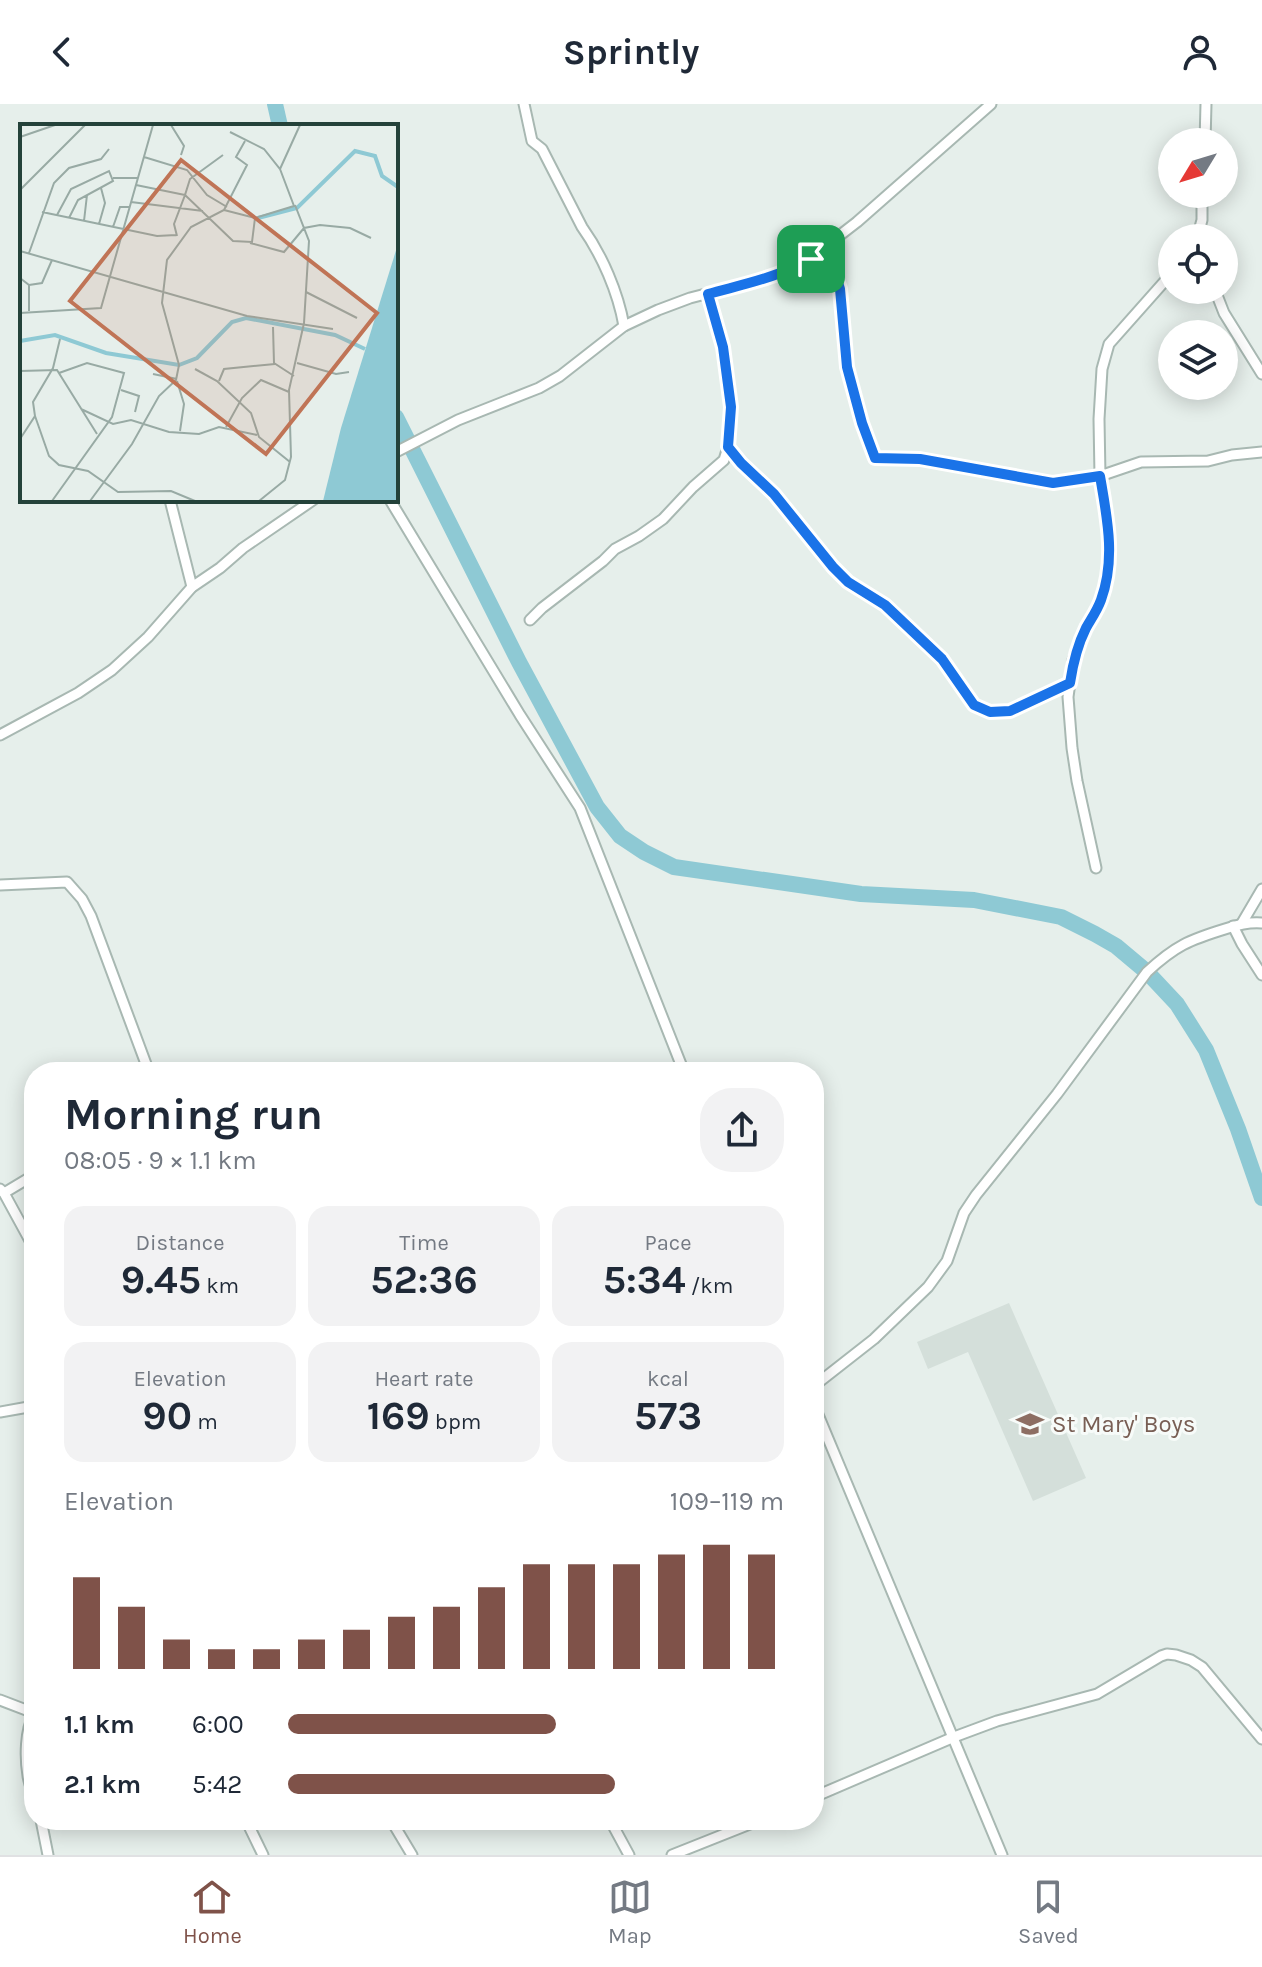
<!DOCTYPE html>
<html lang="en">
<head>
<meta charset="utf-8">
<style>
  :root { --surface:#fff; --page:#f2f2f3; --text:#1f2937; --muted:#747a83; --line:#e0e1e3; --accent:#7f5249 }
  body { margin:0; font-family:Karla,sans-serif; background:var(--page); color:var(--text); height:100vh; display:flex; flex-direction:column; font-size:30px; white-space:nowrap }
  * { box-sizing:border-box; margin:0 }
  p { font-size:26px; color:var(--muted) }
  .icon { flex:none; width:44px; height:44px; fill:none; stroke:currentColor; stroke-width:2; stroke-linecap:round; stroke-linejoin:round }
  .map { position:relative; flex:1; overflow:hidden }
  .sheet { position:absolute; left:24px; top:958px; width:800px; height:768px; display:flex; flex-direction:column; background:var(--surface); border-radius:32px; box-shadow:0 4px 20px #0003 }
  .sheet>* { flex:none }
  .needle { width:52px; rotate:232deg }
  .buttons { position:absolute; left:1158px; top:24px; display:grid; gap:16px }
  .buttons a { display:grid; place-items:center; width:80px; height:80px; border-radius:50%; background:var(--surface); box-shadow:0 4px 20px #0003; font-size:40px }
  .pin { position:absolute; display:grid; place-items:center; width:68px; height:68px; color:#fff; margin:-34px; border-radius:16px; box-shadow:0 4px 12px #0006 }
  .round { display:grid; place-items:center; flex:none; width:84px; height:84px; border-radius:32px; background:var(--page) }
  .headline { display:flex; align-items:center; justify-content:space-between; height:136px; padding:0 40px }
  h1 { font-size:44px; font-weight:700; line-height:60px }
  .metrics { display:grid; grid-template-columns:repeat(3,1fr); gap:12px; height:136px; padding:8px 40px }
  .metrics div { display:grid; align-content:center; border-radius:20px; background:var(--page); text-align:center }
  .metrics b { font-size:40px; font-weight:700 }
  .metrics small { font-size:22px; font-weight:400 }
  .metrics p { font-size:22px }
  .chart { height:224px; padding:16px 40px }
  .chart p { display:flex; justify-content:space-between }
  .chart svg { width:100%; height:144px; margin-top:8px; stroke:var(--accent); stroke-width:6 }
  ul { padding:0 40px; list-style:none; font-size:26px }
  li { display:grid; grid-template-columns:128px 96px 1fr; align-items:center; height:60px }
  li i { height:20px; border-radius:10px; background:var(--accent) }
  header { display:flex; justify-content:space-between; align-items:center; height:104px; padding:0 40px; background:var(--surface); font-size:36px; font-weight:700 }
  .tabs { display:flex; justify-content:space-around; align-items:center; height:112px; border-top:2px solid var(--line); background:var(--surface); font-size:22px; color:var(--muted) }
  .tabs a { display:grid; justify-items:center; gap:4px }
  .tabs .selected { color:var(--accent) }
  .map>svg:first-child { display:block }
  .built { fill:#d4dfda }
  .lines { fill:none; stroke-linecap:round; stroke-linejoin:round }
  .river { stroke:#8ec9d4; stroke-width:16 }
  .minor-casing { stroke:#a8b8b2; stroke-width:13 }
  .minor { stroke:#fff; stroke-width:9 }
  .route-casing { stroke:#fff; stroke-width:16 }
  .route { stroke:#1a73e8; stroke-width:10 }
  .labels { text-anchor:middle; stroke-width:6; stroke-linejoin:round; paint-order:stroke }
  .education-label { font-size:24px; fill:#785e54; stroke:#f7fbf9; text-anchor:start }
  .inset-river { fill:none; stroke:#8ec9d4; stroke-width:4 }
  .inset-road { fill:none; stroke:#98aaa4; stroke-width:2 }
  .view { fill:#c07456; fill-opacity:0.15; stroke:#c07456; stroke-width:4 }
  .inset-edge { fill:none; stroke:#24423a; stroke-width:4 }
</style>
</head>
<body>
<header><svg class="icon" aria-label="back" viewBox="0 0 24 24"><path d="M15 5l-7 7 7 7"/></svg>Sprintly<svg class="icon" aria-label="person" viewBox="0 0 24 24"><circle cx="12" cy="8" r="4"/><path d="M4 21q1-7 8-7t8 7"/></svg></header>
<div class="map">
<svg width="1262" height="1751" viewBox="0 0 1262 1751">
  <rect width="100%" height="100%" fill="#e6efeb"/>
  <polygon class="built" points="1009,1199 1086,1374 1033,1397 968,1248 928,1265 917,1238"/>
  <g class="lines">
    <g class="river">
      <polyline points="275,0 280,22"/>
      <polyline points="396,313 519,558 597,703 620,732 644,748 674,763 861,790 974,796 1061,813 1095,830 1116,842 1147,868 1177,900 1206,946 1238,1025 1262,1094"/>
    </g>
    <g class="minor-casing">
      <g id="minor">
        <path d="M 524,0 L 532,37 L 542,45 L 582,123 C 602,151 618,188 624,222"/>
        <polyline points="1205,38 1206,0"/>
        <polyline points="1197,134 1202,116 1202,90"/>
        <polyline points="822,145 836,172 840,185 847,263 862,319 875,354 920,355 1053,379 1100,372 1141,358 1208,357 1232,351 1262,348"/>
        <polyline points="1215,186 1224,209 1262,270"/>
        <polyline points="728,343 741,359 774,390 833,463 848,478 885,501 942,555 974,601 990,608 1010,607 1070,579"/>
        <polyline points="396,348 458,316 539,284 560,272 624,222 658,206 690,194 760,176 787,167 804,159 857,118 991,0"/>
        <polyline points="170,396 192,483"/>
        <polyline points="390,396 520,611 580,704 684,968"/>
        <polyline points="530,516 542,504 603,457 615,445 639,432 663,415 693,383 724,356 728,343 731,303 723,243 708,190"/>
        <polyline points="0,631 78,589 112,566 148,533 192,483 220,464 243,444 313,396"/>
        <polyline points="1096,764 1077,677 1072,644 1068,593 1073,556 1086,525 1100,498 1105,482 1110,446 1108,418 1100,372 1099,315 1102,265 1109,240 1172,169"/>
        <polyline points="0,781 67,778 82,795 91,812 149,968"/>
        <polyline points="1242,819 1262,785"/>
        <polyline points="1233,822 1242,840 1262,871"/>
        <polyline points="0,1085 4,1089 34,1144"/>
        <polyline points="4,1089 34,1071"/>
        <path d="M 814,1282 L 874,1235 L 928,1183 L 947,1157 L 964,1109 L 976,1091 L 1057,990 L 1147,868 C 1175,842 1189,836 1225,825 C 1238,821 1248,818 1262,819"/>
        <polyline points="814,1301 1002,1751"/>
        <polyline points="0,1308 34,1302"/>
        <polyline points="0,1596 34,1609"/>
        <path d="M 34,1611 C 25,1626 25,1654 28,1672 C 29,1679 32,1686 34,1692"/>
        <polyline points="814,1693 954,1633 997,1617 1097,1590 1161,1552 1167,1550 1176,1551 1191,1556 1202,1563 1262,1635"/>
        <polyline points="41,1716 48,1751"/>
        <polyline points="246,1716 263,1751"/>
        <polyline points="391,1716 412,1751"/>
        <polyline points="610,1716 629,1751"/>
        <polyline points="672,1751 760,1716"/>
      </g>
    </g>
    <use href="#minor" class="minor"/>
  </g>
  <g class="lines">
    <g class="route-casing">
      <path id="route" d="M 822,145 L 836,172 L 840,185 L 847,263 L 862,319 L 875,354 L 920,355 L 1053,379 L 1100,372 C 1107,413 1116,455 1101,496 C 1097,507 1091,515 1086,524 C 1077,542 1073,559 1070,579 L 1010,607 L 990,608 L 974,601 L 942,555 L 885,501 L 848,478 L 833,463 L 774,390 L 741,359 L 728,343 L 731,303 L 723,243 L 708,190 C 747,179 790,172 822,145 Z"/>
    </g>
    <use href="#route" class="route"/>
  </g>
  <defs>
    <g id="school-bare" transform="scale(2.16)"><path d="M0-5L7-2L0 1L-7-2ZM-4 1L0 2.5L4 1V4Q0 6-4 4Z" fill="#8d6e63" stroke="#f7fbf9" stroke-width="2.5" paint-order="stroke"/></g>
  </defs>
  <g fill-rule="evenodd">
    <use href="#school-bare" x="1030" y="1320"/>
  </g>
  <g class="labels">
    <g class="education-label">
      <text x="1052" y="1328">St Mary' Boys</text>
    </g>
  </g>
  <g transform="translate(20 20)">
    <rect width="378" height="378" fill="#e6efeb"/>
    <path d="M 378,120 L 378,377 L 303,377 L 321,304 Z" fill="#8ec9d4"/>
    <path class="inset-river" d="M 238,94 L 277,84 L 335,27 L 355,32 L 362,52 L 378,63M 0,217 L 35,211 L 86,229 L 159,241 L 177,234 L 212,198 L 226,194 L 315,211 L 345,225"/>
    <path class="inset-road" d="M 151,1 L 164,22 L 161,31M 210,8 L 244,25 L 260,45 L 280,1M 0,13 L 35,1M 203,31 L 170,55 L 165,71 L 213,117 L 232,118 L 235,94M 124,33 L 167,46 L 187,71 L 207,83M 93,54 L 118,54M 116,61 L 165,71 L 154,100 L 157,112M 0,66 L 65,1M 111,78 L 183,87M 204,86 L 235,94 L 274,82 L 260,45M 22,88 L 137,112 L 156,111M 37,91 L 51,65 L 89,47 L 93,57 L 58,76 L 49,94M 64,97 L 67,71M 79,100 L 85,79 L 81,64M 93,103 L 100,83 L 110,83M 230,119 L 264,128 L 284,104 L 300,101 L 330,104 L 351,114M 0,127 L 227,192 L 313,205M 9,129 L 34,59 L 49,44 L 81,35 L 89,25M 0,154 L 9,161 L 9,187M 9,161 L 22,159 L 32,136M 286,168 L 337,194M 0,189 L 81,184 L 133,1M 253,203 L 254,239 L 274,252M 277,239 L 316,250 L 329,248M 175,245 L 197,257 L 231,289 L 239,313 L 270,338M 0,247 L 37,246 L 77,310M 133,250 L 157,255M 157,257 L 164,280 L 160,307M 199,257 L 204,245 L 255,240M 101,266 L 119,272 L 115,288M 61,285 L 93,300 L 111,296 L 149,308 L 179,310 L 199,303 L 237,311M 15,292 L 29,332 L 39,341 L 68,347 L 98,368 L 151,367 L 175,377M 206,303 L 222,274 L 241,256 L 269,268M 0,315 L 15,292 L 13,278 L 33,244 L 40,215M 32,377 L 92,293 L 104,249 L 67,239 L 39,249M 70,377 L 112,320 L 139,272 L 156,256 L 159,241 L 142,179 L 147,136 L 171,103 L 204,86 L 227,41 L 216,33 L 225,17M 239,377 L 265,356 L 271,333 L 269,266 L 284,199 L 289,117 L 275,81"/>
    <path class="view" d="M 161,36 L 357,189 L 246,330 L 50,177 Z"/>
    <rect width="378" height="378" class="inset-edge"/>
  </g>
</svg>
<div class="buttons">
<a><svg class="needle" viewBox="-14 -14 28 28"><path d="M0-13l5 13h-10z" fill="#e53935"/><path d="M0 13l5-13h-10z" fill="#747a83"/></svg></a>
<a><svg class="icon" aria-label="locate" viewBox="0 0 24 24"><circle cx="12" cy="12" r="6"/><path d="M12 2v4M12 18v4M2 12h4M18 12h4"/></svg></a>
<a><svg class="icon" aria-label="layers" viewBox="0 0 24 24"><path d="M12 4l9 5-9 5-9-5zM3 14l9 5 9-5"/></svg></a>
</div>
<div class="pin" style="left:811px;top:155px;background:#1e9e55"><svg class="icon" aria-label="arrive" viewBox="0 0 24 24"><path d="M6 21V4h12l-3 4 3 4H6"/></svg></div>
<section class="sheet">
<div class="headline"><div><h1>Morning run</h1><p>08:05 · 9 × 1.1 km</p></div><a class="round"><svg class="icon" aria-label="share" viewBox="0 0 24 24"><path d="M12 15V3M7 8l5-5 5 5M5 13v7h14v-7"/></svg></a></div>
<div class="metrics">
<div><p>Distance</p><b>9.45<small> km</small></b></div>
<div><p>Time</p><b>52:36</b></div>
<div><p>Pace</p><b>5:34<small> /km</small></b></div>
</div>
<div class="metrics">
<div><p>Elevation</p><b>90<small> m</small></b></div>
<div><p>Heart rate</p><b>169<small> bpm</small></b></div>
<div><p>kcal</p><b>573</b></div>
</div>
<div class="chart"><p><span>Elevation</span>109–119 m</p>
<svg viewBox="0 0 160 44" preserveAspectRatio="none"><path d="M5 44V16M15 44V25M25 44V35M35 44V38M45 44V38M55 44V35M65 44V32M75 44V28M85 44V25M95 44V19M105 44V12M115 44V12M125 44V12M135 44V9M145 44V6M155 44V9"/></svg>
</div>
<ul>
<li><b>1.1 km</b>6:00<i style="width:54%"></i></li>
<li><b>2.1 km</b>5:42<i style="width:66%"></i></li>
</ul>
</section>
</div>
<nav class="tabs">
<a class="selected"><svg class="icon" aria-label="home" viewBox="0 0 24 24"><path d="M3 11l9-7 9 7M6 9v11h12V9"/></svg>Home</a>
<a><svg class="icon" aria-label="map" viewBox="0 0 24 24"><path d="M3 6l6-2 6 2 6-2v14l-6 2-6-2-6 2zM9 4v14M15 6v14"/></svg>Map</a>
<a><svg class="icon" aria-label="saved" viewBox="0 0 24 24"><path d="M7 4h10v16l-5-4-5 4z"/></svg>Saved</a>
</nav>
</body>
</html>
